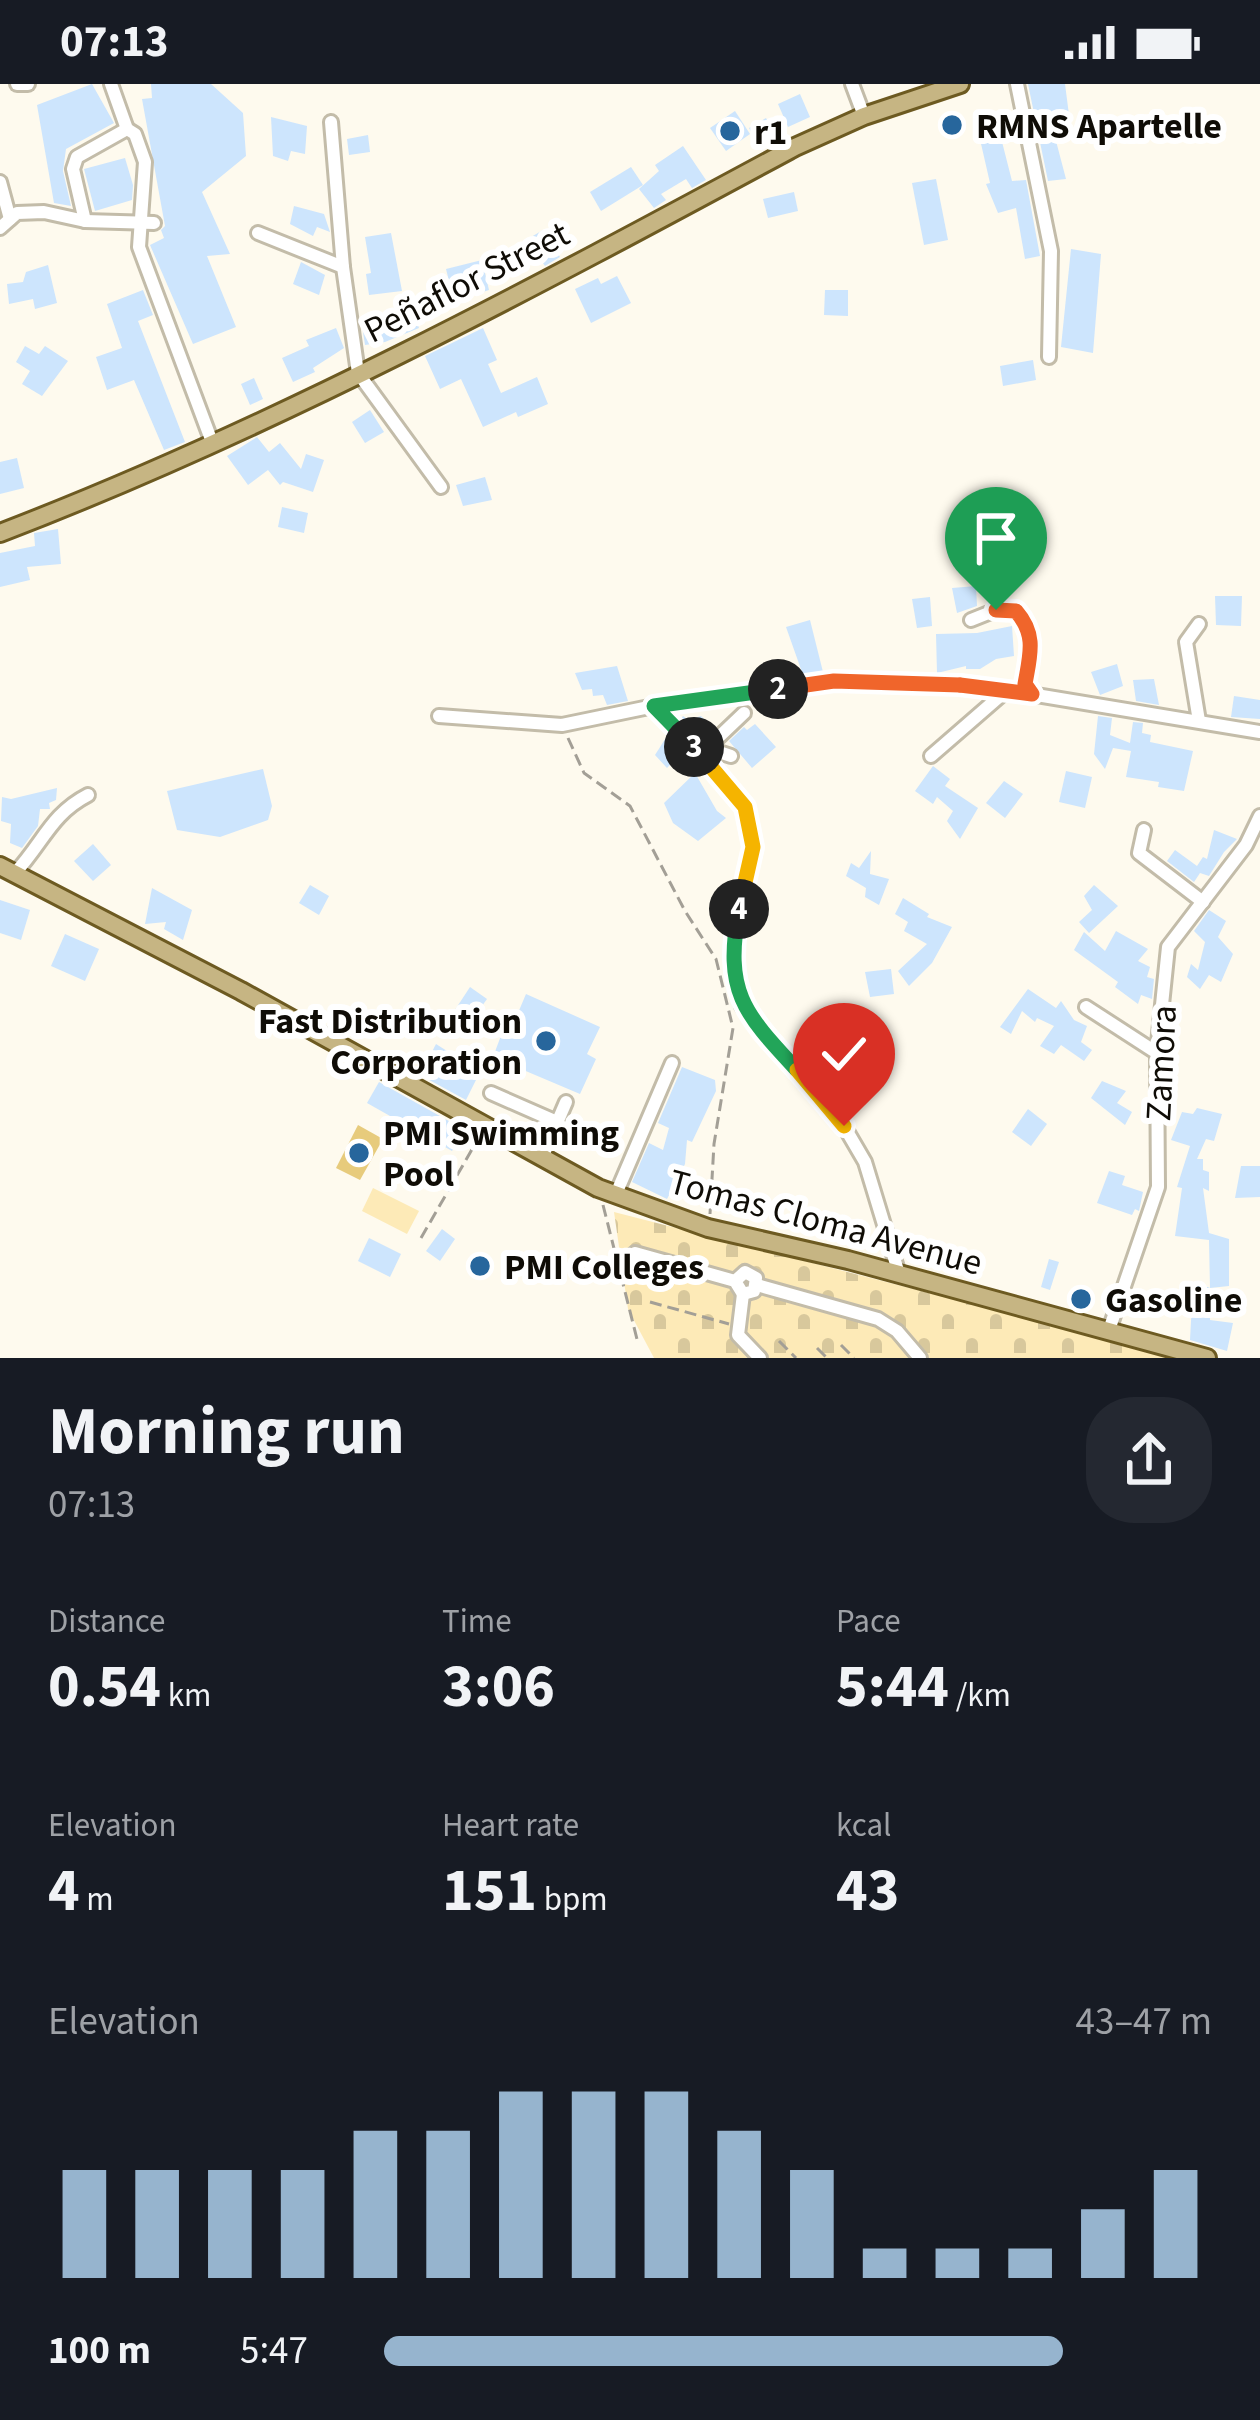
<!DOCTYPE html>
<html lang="en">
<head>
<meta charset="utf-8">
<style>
  :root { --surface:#171b24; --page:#242831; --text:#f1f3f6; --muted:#9ea1a6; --accent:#96b4ce }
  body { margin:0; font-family:"Source Sans 3",sans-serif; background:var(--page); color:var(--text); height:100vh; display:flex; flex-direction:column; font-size:45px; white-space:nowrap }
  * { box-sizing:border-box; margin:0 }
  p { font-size:39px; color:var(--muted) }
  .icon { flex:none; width:66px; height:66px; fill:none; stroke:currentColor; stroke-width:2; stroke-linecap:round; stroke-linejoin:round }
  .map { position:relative; height:1274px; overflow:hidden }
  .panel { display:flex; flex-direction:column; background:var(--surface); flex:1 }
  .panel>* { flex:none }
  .pin { position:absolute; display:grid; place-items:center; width:102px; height:102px; color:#fff; margin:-123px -51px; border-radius:50% 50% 50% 0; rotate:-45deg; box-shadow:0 0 12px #0007 }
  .pin .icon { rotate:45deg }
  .km { position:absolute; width:60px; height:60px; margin:-30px; border-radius:50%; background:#222; color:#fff; font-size:33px; line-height:60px; text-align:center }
  .round { display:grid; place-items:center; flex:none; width:126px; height:126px; border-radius:48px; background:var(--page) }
  .head { display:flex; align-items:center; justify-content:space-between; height:204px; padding:0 48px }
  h1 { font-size:66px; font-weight:700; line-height:90px }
  .metrics { display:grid; grid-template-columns:repeat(3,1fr); gap:18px; height:204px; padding:12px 48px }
  .metrics div { display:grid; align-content:center }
  .metrics b { font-size:60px; font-weight:700 }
  .metrics small { font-size:33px; font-weight:400 }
  .metrics p { font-size:33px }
  .chart { height:336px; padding:24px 48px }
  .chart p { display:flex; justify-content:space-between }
  .chart svg { width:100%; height:216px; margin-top:12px; stroke:var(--accent); stroke-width:6 }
  ul { padding:0 48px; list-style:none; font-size:39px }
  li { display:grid; grid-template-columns:192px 144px 1fr; align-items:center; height:90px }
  li i { height:30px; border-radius:15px; background:var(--accent) }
  .status { display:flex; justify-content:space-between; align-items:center; height:84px; padding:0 60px; background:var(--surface); direction:ltr }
  .status svg { height:33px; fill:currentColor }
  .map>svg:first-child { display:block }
  .cemetery { fill:url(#cemetery-stones) }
  .pitch { fill:#fdeab7 }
  .water { fill:#e7cb7c }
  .building { fill:#cde5fd }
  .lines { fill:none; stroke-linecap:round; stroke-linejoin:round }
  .minor-casing { stroke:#c3bca9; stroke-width:18 }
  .major-casing { stroke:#6d5a21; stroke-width:22 }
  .path { stroke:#a39f96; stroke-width:3; stroke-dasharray:12 6; stroke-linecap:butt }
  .minor { stroke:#fff; stroke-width:12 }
  .major { stroke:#c6b583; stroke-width:16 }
  .split-1-casing { stroke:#fff; stroke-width:24 }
  .split-2-casing { stroke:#fff; stroke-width:24 }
  .split-3-casing { stroke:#fff; stroke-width:24 }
  .split-4-casing { stroke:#fff; stroke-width:24 }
  .split-5-casing { stroke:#fff; stroke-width:24 }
  .split-6-casing { stroke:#fff; stroke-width:24 }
  .split-1 { stroke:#f0652b; stroke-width:15 }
  .split-2 { stroke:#f0652b; stroke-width:15 }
  .split-3 { stroke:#22a559; stroke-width:15 }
  .split-4 { stroke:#f5b400; stroke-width:15 }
  .split-5 { stroke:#22a559; stroke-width:15 }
  .split-6 { stroke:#f5b400; stroke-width:15 }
  .poi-dot { fill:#27669c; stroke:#fff; stroke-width:4.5 }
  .labels { text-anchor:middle; stroke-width:12; stroke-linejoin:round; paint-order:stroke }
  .poi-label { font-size:36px; font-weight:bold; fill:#0f0c06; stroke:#fff; text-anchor:start }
  .street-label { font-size:36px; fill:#0f0c06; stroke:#fff }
</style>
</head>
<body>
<div class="status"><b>07:13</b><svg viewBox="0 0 49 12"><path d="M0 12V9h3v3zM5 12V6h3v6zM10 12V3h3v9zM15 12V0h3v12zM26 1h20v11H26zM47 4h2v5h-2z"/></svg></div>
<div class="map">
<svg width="1260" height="1274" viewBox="0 0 1260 1274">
  <defs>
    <pattern id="cemetery-stones" width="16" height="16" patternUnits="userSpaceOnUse" patternTransform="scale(3)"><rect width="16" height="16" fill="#fdeab7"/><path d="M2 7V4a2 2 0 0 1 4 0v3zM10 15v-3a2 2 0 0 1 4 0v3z" fill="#d8c89c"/></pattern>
  </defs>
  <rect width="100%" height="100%" fill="#fefaee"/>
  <polygon class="cemetery" points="614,1128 1178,1273 1178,1274 654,1274 628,1225"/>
  <polygon class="pitch" points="373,1104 419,1127 407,1150 362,1127"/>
  <polygon class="water" points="358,1041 383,1055 360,1096 336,1084"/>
  <g class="building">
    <polygon points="92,0 114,39 66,65 63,87 71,122 54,119 37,21"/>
    <polygon points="151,0 211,0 243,29 246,72 202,108 230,170 207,172 236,243 193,260 150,161 164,154 161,146 165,142 142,15 152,14"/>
    <polygon points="1028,0 1065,0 1072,54 1056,57 1066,95 1048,97"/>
    <polygon points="800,10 810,33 788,43 778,20"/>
    <polygon points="735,27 750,50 726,67 710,44"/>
    <polygon points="271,33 307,42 305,70 291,67 288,77 273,72"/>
    <polygon points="766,34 779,56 762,66 749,44"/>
    <polygon points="999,46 1012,97 1026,96 1040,172 1025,175 1016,124 998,129 986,100 990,99 979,51"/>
    <polygon points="368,51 370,68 349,71 347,55"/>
    <polygon points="683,62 706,96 692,104 686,95 661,110 666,116 654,124 639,105 659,87 655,81"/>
    <polygon points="125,74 133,101 132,116 95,127 84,85"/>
    <polygon points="631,83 643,101 601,127 590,108"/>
    <polygon points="936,95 948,156 924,161 912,99"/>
    <polygon points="794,108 798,127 768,134 763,115"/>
    <polygon points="294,122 324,130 330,148 317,143 313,152 290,140"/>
    <polygon points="543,146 560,173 545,182 526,156"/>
    <polygon points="391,149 402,207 369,211 366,190 371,189 365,153"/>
    <polygon points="1071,165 1101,170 1093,269 1061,263"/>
    <polygon points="482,176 489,206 445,220 442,212 473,201 450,201 446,185"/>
    <polygon points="301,178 325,191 319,211 293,200"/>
    <polygon points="48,181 57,219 35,225 33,215 9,220 7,200 23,198 26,188"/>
    <polygon points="617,192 631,219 591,239 575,205 598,194 601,200"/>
    <polygon points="143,206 153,231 138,237 185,358 164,366 134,296 107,306 96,273 122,264 107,220"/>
    <polygon points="825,206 848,206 848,232 824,231"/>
    <polygon points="412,224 419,244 385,258 365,261 361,235"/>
    <polygon points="336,244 344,264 313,284 315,288 293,298 282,274 309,262 306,256"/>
    <polygon points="483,244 497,276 488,280 501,309 537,293 548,320 518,333 516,328 483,343 461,295 440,305 425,272"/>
    <polygon points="25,262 39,270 45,262 68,277 42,312 22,300 30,287 16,278"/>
    <polygon points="1033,276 1036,296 1003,302 1000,282"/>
    <polygon points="254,294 263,315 250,321 241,300"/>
    <polygon points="370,326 384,348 365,359 352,338"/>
    <polygon points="257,353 269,368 280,359 301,385 306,370 324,376 313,408 283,398 280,401 268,386 248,401 227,372"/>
    <polygon points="17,374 24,404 0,410 0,378"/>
    <polygon points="485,393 492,416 463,422 456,401"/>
    <polygon points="282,423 308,429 304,449 278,443"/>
    <polygon points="58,445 61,480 27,483 30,496 0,503 0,469 35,462 34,449"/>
    <polygon points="976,502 977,522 957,529 952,504"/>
    <polygon points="1215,512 1242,512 1241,542 1216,541"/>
    <polygon points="930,513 932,542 917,544 912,515"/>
    <polygon points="810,536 823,588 803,591 786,543"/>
    <polygon points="1012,542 1014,572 996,575 980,585 966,585 966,582 937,589 936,550 977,549"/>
    <polygon points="1117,580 1123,602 1100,611 1091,588"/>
    <polygon points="617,582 628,617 607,621 603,611 593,612 592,605 582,606 575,589"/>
    <polygon points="1154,595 1159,621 1136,617 1133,596"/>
    <polygon points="1234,612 1260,616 1260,635 1231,633"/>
    <polygon points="683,632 688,636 701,632 713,644 699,657 680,636"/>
    <polygon points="1098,632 1112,634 1110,651 1130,659 1133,638 1143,639 1142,649 1151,651 1150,658 1193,667 1184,707 1158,703 1159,698 1126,693 1131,667 1113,664 1105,685 1094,670"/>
    <polygon points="755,640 776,663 752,684 729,657 744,643 747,646"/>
    <polygon points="667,652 682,669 667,684 655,671"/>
    <polygon points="933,682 950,695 945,702 978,724 960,755 947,737 953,727 937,713 933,720 915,707"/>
    <polygon points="263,685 272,722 268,736 220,753 177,746 167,707"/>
    <polygon points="1066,687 1092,693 1085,724 1059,718"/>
    <polygon points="695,689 717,727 726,734 698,757 673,739 664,719"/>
    <polygon points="1004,697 1023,710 1005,734 986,719"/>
    <polygon points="57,704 56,716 49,719 50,725 40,725 38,742 22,764 10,759 11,740 1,737 2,713 11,715"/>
    <polygon points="1214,746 1237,755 1224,768 1209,792 1200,789 1194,798 1167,777 1175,766 1197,782 1203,773 1207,775"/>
    <polygon points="93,760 111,781 93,797 74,777"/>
    <polygon points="871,767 870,790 889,795 879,821 865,813 866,804 846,792 851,779 859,784"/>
    <polygon points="310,801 329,812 319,831 299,819"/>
    <polygon points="1094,801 1118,822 1089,849 1079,838 1092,826 1084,812"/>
    <polygon points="152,804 192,826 183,856 164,845 166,838 145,840"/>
    <polygon points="903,814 929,830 927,833 952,843 932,879 909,902 898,887 927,860 904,847 908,838 895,830"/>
    <polygon points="0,816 30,826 21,856 0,849"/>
    <polygon points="1209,826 1226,837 1218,853 1233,870 1221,898 1209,891 1200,905 1187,893 1191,880 1198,886 1205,858 1194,847"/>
    <polygon points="1116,847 1148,865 1138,877 1150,883 1147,893 1154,895 1152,915 1141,911 1138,920 1115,903 1118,898 1074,866 1084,848 1105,867"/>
    <polygon points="65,850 99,865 85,897 51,882"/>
    <polygon points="891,885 894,910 870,913 865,888"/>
    <polygon points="470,903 487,915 467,943 451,932"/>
    <polygon points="1028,905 1056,924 1061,917 1074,936 1087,942 1081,958 1092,966 1084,977 1061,961 1054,970 1040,962 1054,942 1037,934 1035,938 1022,927 1011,950 1000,943"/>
    <polygon points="526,910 600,943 587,970 596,975 580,1010 493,973 508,933 515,936"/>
    <polygon points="436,960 480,988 466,1016 420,991"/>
    <polygon points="682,983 715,996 716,1007 692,1058 687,1056 685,1080 667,1115 632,1098 649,1059 663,1066 669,1044 658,1039"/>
    <polygon points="1102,997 1126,1007 1117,1019 1132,1028 1125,1041 1091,1014"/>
    <polygon points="379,998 465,1046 452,1067 367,1019"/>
    <polygon points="1197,1024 1222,1030 1214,1057 1206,1055 1197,1075 1203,1075 1203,1086 1209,1088 1209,1107 1203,1104 1209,1149 1229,1155 1229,1202 1210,1204 1209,1156 1175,1152 1182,1104 1177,1103 1190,1062 1171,1056 1182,1028 1193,1030"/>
    <polygon points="1028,1025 1047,1040 1031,1062 1012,1048"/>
    <polygon points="1241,1082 1260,1082 1260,1113 1235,1114"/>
    <polygon points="1109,1087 1125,1092 1122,1101 1143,1108 1139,1127 1135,1125 1132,1131 1097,1119"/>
    <polygon points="442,1145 455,1155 440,1177 426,1167"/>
    <polygon points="369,1154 401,1170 390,1193 358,1177"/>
    <polygon points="1049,1175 1059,1178 1050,1206 1041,1203"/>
    <polygon points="1197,1199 1210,1204 1210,1236 1233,1239 1227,1267 1190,1256 1192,1218"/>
  </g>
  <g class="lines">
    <g class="minor-casing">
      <g id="minor">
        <polyline points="17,0 28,0"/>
        <polyline points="111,0 127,45"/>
        <polyline points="852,0 864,32"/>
        <polyline points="1017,0 1051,167 1049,273"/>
        <polyline points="331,38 343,183 358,289 441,403"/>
        <polyline points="0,98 10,135"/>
        <polyline points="85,137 73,85 77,73 127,45 135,50 145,78 139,163 212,358"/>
        <polyline points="0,144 17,129 44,128 85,137 154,139"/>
        <polyline points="258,149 343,183"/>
        <path d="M 971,536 L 996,526 L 1016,527 C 1037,551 1030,571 1025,600 L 1032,610"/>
        <polyline points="654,622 744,723 753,763 732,864 742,922 844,1042 865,1078 899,1190"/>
        <polyline points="439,632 562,641 654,622 834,597 982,602 1260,648"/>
        <polyline points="1199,637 1186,558 1199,540"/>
        <polyline points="707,664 731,672"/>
        <polyline points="701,670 744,629"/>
        <polyline points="931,672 1007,606"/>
        <polyline points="1144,746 1139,769 1203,818"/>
        <path d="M 15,789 C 43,759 51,730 88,711"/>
        <polyline points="1086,923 1157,969"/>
        <polyline points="491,1009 557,1038"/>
        <polyline points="542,1074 566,1018"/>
        <polyline points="616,1110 672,979"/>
        <polyline points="635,1169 735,1197 743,1210 754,1207 756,1194 745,1188 735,1197"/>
        <polyline points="757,1201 878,1235 897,1247 920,1274"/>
        <polyline points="743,1210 738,1251 760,1274"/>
        <polyline points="1109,1246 1158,1103 1157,969 1168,863 1246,761 1260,732"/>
      </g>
    </g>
    <g class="major-casing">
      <g id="major">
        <path d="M 0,449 C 274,344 537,202 795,63 L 864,32 L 960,0"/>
        <polyline points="0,782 241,907 598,1104 708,1144 848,1176 1207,1274"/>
      </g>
    </g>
    <g class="path">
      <polyline points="568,654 584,689 630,722 685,827 716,875 733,944 714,1060 710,1130"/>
      <polyline points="603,1121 638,1259"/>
      <polyline points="421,1154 478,1055"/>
      <polyline points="650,1218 729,1240"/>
      <polyline points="779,1257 796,1274"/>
      <polyline points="841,1261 854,1274"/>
      <polyline points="817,1264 827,1274"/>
    </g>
    <use href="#minor" class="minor"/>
    <use href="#major" class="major"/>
  </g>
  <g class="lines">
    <g class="split-1-casing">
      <path id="split-1" d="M 960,601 L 1032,610 L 1025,600 C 1030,571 1037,551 1016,527 L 996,526"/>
    </g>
    <g class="split-2-casing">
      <polyline id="split-2" points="778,605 834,597 960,601"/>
    </g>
    <g class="split-3-casing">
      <polyline id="split-3" points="694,663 654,622 778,605"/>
    </g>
    <g class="split-4-casing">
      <polyline id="split-4" points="694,663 745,723 753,763 739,825"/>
    </g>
    <g class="split-5-casing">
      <path id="split-5" d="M 739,825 C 724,908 743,928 797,986"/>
    </g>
    <g class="split-6-casing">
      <polyline id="split-6" points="797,986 844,1042"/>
    </g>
    <use href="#split-1" class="split-1"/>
    <use href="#split-2" class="split-2"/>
    <use href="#split-3" class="split-3"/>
    <use href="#split-4" class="split-4"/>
    <use href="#split-5" class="split-5"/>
    <use href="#split-6" class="split-6"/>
  </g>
  <g class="poi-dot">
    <circle cx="952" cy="41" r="12"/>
    <circle cx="730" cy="47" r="12"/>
    <circle cx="546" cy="957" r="12"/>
    <circle cx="359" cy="1069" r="12"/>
    <circle cx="480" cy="1182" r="12"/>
    <circle cx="1081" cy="1215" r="12"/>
  </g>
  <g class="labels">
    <g class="poi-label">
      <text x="976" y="54">RMNS Apartelle</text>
      <text x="754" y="60">r1</text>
      <text x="522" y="949" text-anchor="end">Fast Distribution<tspan x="522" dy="41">Corporation</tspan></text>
      <text x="383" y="1061">PMI Swimming<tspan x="383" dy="41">Pool</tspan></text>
      <text x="504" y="1195">PMI Colleges</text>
      <text x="1105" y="1228">Gasoline</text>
    </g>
    <g class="street-label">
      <text transform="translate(466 197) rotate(-27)" y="13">Peñaflor Street</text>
      <text transform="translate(1160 979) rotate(-87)" y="13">Zamora</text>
      <text transform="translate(826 1137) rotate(15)" y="13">Tomas Cloma Avenue</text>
    </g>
  </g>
</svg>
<div class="pin" style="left:996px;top:526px;background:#1e9e55"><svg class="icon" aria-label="arrive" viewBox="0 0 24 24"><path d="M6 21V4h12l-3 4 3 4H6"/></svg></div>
<div class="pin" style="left:844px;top:1042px;background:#d93025"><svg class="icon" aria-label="check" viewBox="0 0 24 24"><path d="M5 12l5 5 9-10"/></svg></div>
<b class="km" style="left:778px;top:605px">2</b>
<b class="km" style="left:694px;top:663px">3</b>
<b class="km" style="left:739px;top:825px">4</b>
</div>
<section class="panel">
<div class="head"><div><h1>Morning run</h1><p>07:13</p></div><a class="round"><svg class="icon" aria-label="share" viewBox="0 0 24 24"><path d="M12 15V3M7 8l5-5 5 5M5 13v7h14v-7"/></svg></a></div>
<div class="metrics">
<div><p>Distance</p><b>0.54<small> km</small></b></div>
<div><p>Time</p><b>3:06</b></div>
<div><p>Pace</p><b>5:44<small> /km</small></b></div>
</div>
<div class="metrics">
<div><p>Elevation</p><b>4<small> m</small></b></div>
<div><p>Heart rate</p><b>151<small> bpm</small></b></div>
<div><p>kcal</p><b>43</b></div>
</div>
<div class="chart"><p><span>Elevation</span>43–47 m</p>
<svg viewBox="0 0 160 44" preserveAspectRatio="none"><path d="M5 44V22M15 44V22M25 44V22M35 44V22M45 44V14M55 44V14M65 44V6M75 44V6M85 44V6M95 44V14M105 44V22M115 44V38M125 44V38M135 44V38M145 44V30M155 44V22"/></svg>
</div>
<ul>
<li><b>100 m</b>5:47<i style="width:82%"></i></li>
</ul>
</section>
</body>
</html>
